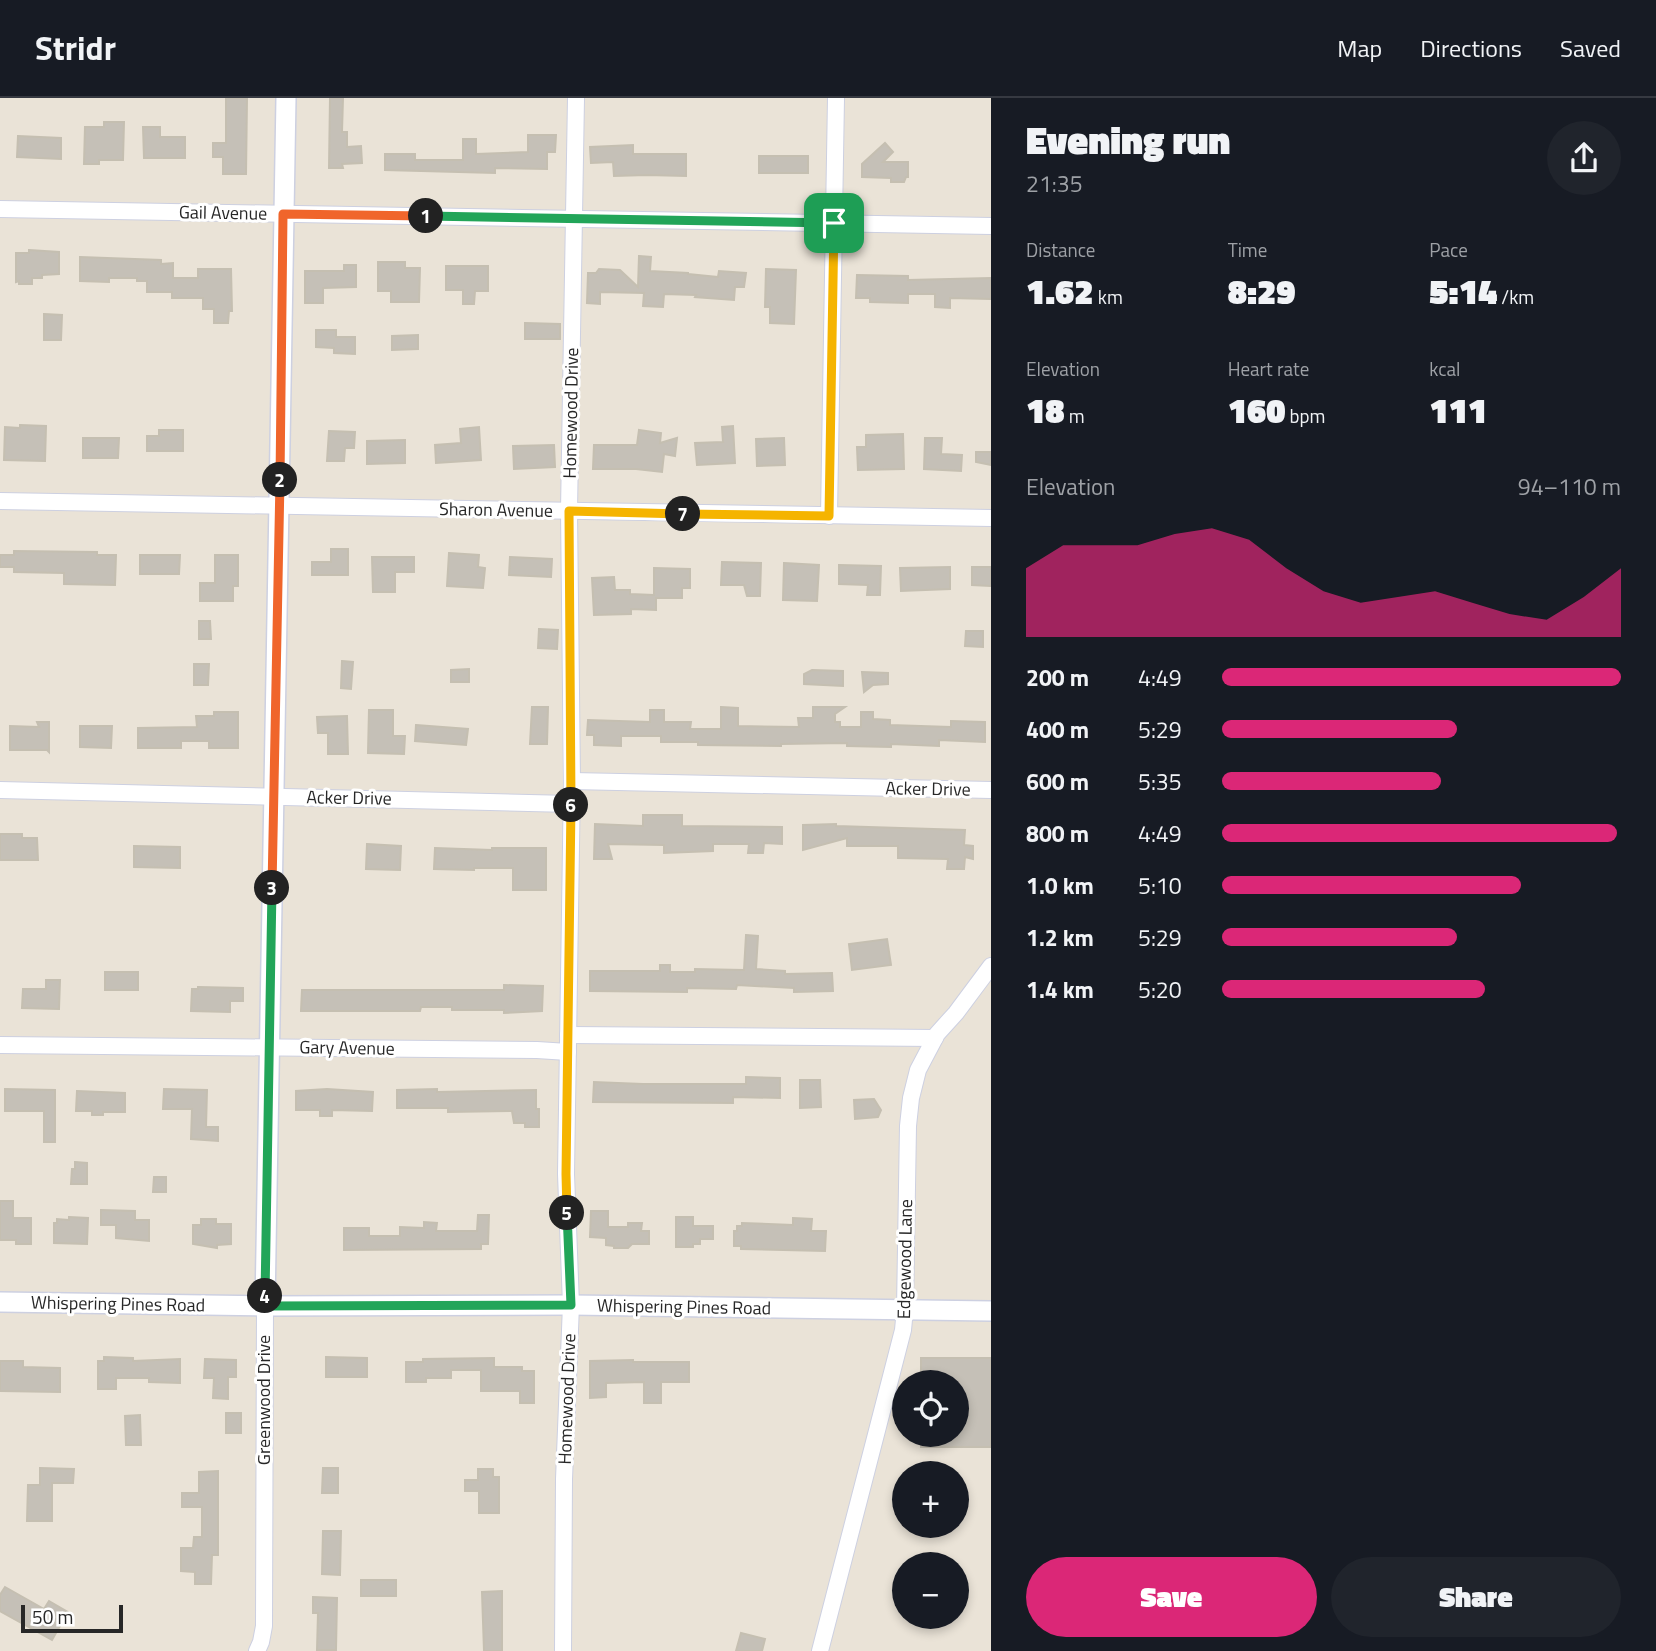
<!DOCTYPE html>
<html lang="en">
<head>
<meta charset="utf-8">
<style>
  :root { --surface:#171b24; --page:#20242c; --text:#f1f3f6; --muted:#9ea1a6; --line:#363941; --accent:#db2777 }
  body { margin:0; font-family:"Titillium Web",sans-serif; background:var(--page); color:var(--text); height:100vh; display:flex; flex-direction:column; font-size:26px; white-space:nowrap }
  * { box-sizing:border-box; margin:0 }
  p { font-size:23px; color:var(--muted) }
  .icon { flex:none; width:38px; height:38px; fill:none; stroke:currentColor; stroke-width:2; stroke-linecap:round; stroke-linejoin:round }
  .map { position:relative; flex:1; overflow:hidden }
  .details { display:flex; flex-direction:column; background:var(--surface); width:665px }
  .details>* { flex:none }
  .fabs { position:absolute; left:892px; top:1272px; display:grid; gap:14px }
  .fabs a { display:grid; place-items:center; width:77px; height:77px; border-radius:50%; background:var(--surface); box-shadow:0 4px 10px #0003; font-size:35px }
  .scale { position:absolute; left:21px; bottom:18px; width:102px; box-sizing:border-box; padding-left:7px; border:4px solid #272727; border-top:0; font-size:19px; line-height:24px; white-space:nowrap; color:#272727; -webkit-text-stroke:5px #fff; paint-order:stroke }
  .pin { position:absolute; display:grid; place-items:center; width:60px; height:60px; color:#fff; margin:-30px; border-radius:14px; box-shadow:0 4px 10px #0006 }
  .km { position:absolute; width:35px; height:35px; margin:-18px; border-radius:50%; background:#222; color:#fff; font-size:19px; line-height:35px; text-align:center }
  .round { display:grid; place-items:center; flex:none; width:74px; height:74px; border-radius:37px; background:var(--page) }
  .head { display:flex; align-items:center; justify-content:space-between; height:119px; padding:0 35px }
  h1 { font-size:38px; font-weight:800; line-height:52px }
  .figures { display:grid; grid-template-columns:repeat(3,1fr); gap:10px; height:119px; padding:7px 35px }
  .figures div { display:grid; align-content:center }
  .figures b { font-size:35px; font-weight:800 }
  .figures small { font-size:19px; font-weight:400 }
  .figures p { font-size:19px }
  .chart { height:196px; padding:14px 35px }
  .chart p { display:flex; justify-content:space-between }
  .chart svg { width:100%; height:126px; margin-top:7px; fill:var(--accent); opacity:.7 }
  .cta { display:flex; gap:14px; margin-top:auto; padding:14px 35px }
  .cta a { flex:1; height:80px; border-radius:42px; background:var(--accent); color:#fff; font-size:28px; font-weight:800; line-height:80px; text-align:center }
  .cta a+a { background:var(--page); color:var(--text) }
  ul { padding:0 35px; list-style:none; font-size:23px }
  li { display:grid; grid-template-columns:112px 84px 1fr; align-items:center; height:52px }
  li i { height:18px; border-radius:9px; background:var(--accent) }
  header { display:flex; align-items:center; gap:42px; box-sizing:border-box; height:98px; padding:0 35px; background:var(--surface); border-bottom:2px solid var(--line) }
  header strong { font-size:33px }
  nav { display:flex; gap:38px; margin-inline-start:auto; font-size:24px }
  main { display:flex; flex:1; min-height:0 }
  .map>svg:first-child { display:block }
  .building { fill:#c5c0b7; stroke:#c5bfb1; stroke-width:2 }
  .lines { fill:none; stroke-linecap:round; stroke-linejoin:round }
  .minor-casing { stroke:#cdd0e1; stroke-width:18 }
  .tertiary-casing { stroke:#cdd0e1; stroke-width:22 }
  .minor { stroke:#fff; stroke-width:16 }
  .tertiary { stroke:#fff; stroke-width:19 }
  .split-1-casing { stroke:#fff; stroke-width:14 }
  .split-2-casing { stroke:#fff; stroke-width:14 }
  .split-3-casing { stroke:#fff; stroke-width:14 }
  .split-4-casing { stroke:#fff; stroke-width:14 }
  .split-5-casing { stroke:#fff; stroke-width:14 }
  .split-6-casing { stroke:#fff; stroke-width:14 }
  .split-7-casing { stroke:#fff; stroke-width:14 }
  .split-8-casing { stroke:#fff; stroke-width:14 }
  .split-1 { stroke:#22a559; stroke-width:9 }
  .split-2 { stroke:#f0652b; stroke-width:9 }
  .split-3 { stroke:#f0652b; stroke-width:9 }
  .split-4 { stroke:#22a559; stroke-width:9 }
  .split-5 { stroke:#22a559; stroke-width:9 }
  .split-6 { stroke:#f5b400; stroke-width:9 }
  .split-7 { stroke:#f5b400; stroke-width:9 }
  .split-8 { stroke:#f5b400; stroke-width:9 }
  .labels { text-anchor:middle; stroke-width:6; stroke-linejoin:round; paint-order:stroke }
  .street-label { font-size:18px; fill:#272727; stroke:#fff }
</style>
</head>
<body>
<header>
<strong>Stridr</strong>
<nav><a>Map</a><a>Directions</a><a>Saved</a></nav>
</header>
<main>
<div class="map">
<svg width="991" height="1553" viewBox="0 0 991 1553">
  <rect width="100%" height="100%" fill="#eae3d7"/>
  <g class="building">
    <polygon points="226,0 247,0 246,76 223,76 223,59 213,59 213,45 226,45"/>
    <polygon points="330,0 343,0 342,34 347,34 347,49 361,48 362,65 342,66 343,70 329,70"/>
    <polygon points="104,24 124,24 123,62 99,62 99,66 84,66 85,29 104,29"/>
    <polygon points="143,29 160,29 160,39 185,39 185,60 144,60"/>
    <polygon points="528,37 556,37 555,54 547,54 547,71 495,70 495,75 385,72 385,56 415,56 415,62 463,62 463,41 476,41 476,56 528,54"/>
    <polygon points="18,38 61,40 61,61 17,59"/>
    <polygon points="885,45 893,54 883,64 908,64 908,79 906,79 904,84 891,84 891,80 862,79 862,66"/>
    <polygon points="633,47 633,56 686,56 686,78 647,77 614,78 613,64 591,65 590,49"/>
    <rect x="759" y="58" width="49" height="17"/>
    <polygon points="29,152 59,154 59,176 42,177 42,180 32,180 32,186 19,186 19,183 16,184 16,155 29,155"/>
    <polygon points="639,158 651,159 650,173 688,175 688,176 718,179 719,173 746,175 744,189 735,189 734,202 695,199 696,197 664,196 663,209 643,208 644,195 600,194 600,206 587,205 588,175 596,175 599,171 620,172 638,189"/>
    <polygon points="80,159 161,162 161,166 173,165 173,180 198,180 198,171 231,171 232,213 229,213 228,225 214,225 214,211 203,211 203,200 172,200 172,194 147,194 147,183 137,183 137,180 109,180 109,184 80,183"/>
    <polygon points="378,164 405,164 405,170 420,170 419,204 391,204 391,193 378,193"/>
    <polygon points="344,167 356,167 356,189 323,190 323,205 305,205 305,173 344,173"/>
    <polygon points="446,168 488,168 488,193 475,193 474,206 463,206 463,192 446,192"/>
    <polygon points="766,171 796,172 794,226 770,225 770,209 765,209"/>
    <polygon points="857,177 908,178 908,182 991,180 991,201 950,200 950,210 935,209 935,196 908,196 908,205 870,204 870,200 856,200"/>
    <polygon points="44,216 62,217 61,242 44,242"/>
    <polygon points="525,225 560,226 560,241 525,241"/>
    <polygon points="316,232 336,232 336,239 355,239 355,256 334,255 334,250 316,249"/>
    <polygon points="418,237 418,251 392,252 392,238"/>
    <polygon points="20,327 46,328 45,363 4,362 5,329 20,330"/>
    <polygon points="733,328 735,365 697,367 695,345 723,344 722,329"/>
    <polygon points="479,329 481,362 436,365 435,347 461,345 460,331"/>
    <polygon points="159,332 183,332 183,353 147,353 147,338 159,338"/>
    <polygon points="639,332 661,335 660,345 677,340 675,358 664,356 662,374 636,371 593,371 594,347 637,347"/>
    <polygon points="329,333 355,334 354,350 345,350 344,363 327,363"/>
    <polygon points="903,336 904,371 858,372 857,349 866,349 866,337"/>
    <polygon points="83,340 119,340 118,360 83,360"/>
    <polygon points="784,340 785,367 757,368 756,341"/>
    <polygon points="925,340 942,340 941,356 962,357 961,373 924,371"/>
    <polygon points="405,342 405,365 367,366 367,343"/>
    <polygon points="554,347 555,369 514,371 513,348"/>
    <polygon points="976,354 991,354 991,367 976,364"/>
    <polygon points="331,451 348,451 348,477 312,477 312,464 331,464"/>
    <polygon points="14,453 97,454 97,457 116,457 115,487 64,486 64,475 14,474 14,469 0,469 0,457 14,457"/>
    <polygon points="449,455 479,457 478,469 485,470 483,490 447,488"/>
    <polygon points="140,457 180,457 179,476 140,476"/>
    <polygon points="215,457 238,457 238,488 233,488 233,503 200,503 200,485 215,485"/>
    <polygon points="372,459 414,459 414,474 395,474 395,494 373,494"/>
    <polygon points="510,459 552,461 551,479 509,477"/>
    <polygon points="722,464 761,465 760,498 747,498 744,487 721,487"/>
    <polygon points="784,465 819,467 817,503 783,502"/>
    <polygon points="839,467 881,468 880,497 867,497 868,487 839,486"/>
    <polygon points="950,469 950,491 901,493 900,470"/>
    <polygon points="972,469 991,469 991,488 972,487"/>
    <polygon points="654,470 690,471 690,490 682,490 682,500 656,500 656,512 631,511 631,516 594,517 592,480 614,479 615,492 630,492 630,496 654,497"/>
    <polygon points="199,523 210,523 211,541 199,541"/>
    <polygon points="539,531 558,532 557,551 538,550"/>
    <polygon points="966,533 983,533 983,549 965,548"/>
    <polygon points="342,563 353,564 351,591 341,590"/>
    <polygon points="194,566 209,566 208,587 194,587"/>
    <polygon points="469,571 469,584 451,584 451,572"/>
    <polygon points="812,572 843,573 843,588 804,586 804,576"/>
    <polygon points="862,574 888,575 888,586 873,587 864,594"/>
    <polygon points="532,609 548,609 547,646 530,646"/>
    <polygon points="721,609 738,610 738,628 799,629 798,620 813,620 813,609 845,609 835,616 835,624 840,624 840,629 861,629 861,614 873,614 873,621 890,622 890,627 951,629 951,623 985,624 985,644 939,642 939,648 891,646 891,649 847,648 847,645 781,646 781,648 698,647 698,644 661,644 661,638 621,638 621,648 594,647 594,637 587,637 588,622 650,624 650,612 664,612 664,624 691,624 690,631 721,631"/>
    <polygon points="369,612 393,612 393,638 405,638 404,656 368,655"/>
    <polygon points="214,614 238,614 238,650 209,650 209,643 181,643 181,650 138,650 138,630 197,629 196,618 214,618"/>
    <polygon points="347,618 348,656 328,656 328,635 318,635 317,619"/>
    <polygon points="37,624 49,624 49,654 47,652 10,652 10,628 39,629"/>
    <polygon points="416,627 468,631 466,647 415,643"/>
    <polygon points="80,628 112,628 111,650 80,649"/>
    <polygon points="643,717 682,717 682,728 782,729 782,746 764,745 763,755 748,755 749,746 713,746 713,753 664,755 664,747 608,746 612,761 594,761 595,726 643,728"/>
    <polygon points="836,726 836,728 965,732 964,747 973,748 973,761 965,759 964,771 947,771 948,761 898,760 898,748 847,748 847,740 803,752 803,727"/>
    <polygon points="0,736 22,736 22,740 37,740 38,762 0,762"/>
    <polygon points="367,746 401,748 400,772 366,771"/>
    <polygon points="134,748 180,749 180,770 134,769"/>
    <polygon points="435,750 492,752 492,750 546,750 546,792 513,792 513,770 474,770 474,772 434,771"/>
    <polygon points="746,837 758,838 756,871 785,873 785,876 832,875 833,893 794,894 794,890 737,887 736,891 687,890 687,894 590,893 590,873 660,873 660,867 670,867 670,874 695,874 695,871 744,872"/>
    <polygon points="887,841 891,867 852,872 849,846"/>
    <rect x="105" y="874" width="33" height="18"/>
    <polygon points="46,882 60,882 59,911 22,910 23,891 46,891"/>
    <polygon points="504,887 543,888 542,913 504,915 504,912 452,912 452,909 421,909 420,913 301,913 302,892 504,892"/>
    <polygon points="198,889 243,890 243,903 230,903 230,914 191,913 192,891 198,891"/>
    <polygon points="746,979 780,980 780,1000 733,999 733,1005 593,1004 594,984 643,986 746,986"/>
    <polygon points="800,982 820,982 821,1009 800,1010"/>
    <polygon points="5,991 55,992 55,1044 44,1044 44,1013 5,1013"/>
    <polygon points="164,991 207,992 206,1029 218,1029 218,1043 191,1041 192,1011 163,1011"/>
    <polygon points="327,991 373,994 372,1013 332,1012 332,1018 320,1018 320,1012 296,1012 296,993"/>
    <polygon points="437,991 437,994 536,992 536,1011 539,1011 539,1029 525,1029 525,1025 514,1025 512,1013 448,1014 448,1010 397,1010 397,992"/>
    <polygon points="77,993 125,995 125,1014 103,1014 103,1017 92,1017 92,1013 76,1013"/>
    <polygon points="874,1001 881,1012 878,1019 855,1021 854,1002"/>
    <polygon points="75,1064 87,1065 87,1086 71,1086 72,1071 75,1071"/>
    <polygon points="154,1079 166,1079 166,1094 153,1094"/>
    <polygon points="0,1103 13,1103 13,1120 31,1120 31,1146 16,1146 16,1142 0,1142"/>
    <polygon points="101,1112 135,1113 135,1122 149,1122 149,1143 116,1140 116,1127 101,1127"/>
    <polygon points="591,1113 608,1113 608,1129 628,1129 628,1125 642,1125 641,1133 649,1133 649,1146 632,1146 628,1150 614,1150 614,1148 606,1147 606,1140 590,1139"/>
    <polygon points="478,1117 489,1117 488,1146 481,1146 481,1151 344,1152 344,1130 369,1130 369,1138 400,1138 400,1129 424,1130 424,1124 437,1125 436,1133 477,1133"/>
    <polygon points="69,1119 88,1120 87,1146 54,1145 54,1125 57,1125 57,1121 69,1122"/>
    <polygon points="676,1119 693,1119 693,1128 713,1128 713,1141 700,1141 700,1146 693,1146 693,1149 676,1149"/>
    <polygon points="793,1120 812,1121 811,1133 826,1133 825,1153 741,1151 741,1148 734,1148 734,1133 737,1133 737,1128 742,1128 742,1125 793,1127"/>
    <polygon points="201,1121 216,1121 216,1126 231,1126 231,1146 217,1147 217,1150 193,1146 193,1127 201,1127"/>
    <polygon points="104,1259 133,1260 133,1263 180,1261 180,1285 149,1284 149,1280 116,1280 116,1291 98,1291 98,1263 104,1263"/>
    <polygon points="326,1259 367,1260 367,1279 326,1279"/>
    <polygon points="494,1260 494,1269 522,1269 522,1273 534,1273 534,1305 520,1305 520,1293 481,1293 481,1272 451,1272 451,1280 426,1280 426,1284 406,1284 406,1264 423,1264 423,1261"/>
    <polygon points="921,1260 991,1260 991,1349 921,1349 921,1337 957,1337 957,1284 921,1284"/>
    <polygon points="205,1261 236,1262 236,1279 228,1279 228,1301 213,1300 214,1280 204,1280"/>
    <polygon points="633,1262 633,1264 689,1264 689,1284 661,1284 661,1305 644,1305 644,1284 606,1285 606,1299 590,1300 590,1263"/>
    <polygon points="0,1263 23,1263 23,1269 60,1270 60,1294 0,1293"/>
    <rect x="226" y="1315" width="15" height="20"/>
    <polygon points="140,1317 141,1347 126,1347 125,1318"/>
    <polygon points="40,1370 74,1371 73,1385 52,1385 52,1423 27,1423 28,1387 40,1387"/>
    <polygon points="323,1370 338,1370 338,1395 322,1395"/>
    <polygon points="478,1371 493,1371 493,1379 499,1379 499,1415 479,1415 479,1393 465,1393 465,1382 478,1382"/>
    <polygon points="218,1373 218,1457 212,1457 211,1486 195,1486 195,1474 181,1473 181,1450 193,1450 194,1439 202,1439 202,1409 182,1409 182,1395 199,1395 199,1374"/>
    <polygon points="323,1433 341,1433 340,1477 322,1476"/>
    <rect x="361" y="1482" width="35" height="16"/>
    <polygon points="5,1489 44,1511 49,1503 68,1514 52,1542 0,1513 0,1497"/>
    <polygon points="502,1493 502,1553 484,1553 482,1494"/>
    <polygon points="313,1499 337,1500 336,1552 317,1552 318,1515 313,1515"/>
    <polygon points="741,1535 765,1541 762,1553 736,1553"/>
  </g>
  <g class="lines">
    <g class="minor-casing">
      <g id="minor">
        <polyline points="0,111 991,128"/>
        <polyline points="0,403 991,420"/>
        <polyline points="829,418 836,0"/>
        <polyline points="572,683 991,692"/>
        <polyline points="0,692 571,706"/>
        <polyline points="568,937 935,940"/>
        <polyline points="0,947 537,952 568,954"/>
        <polyline points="257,1553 261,1544 264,1528 265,1208"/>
        <polyline points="563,1553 564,1381 571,1207 566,1076 572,683 569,413 576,0"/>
        <polyline points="820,1553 903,1232 905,1211 908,1028 911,1000 918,972 937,936 956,915 991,868"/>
      </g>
    </g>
    <g class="tertiary-casing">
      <g id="tertiary">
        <polyline points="0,1204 265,1208 571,1207 991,1213"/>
        <polyline points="265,1208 286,0"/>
      </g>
    </g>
    <use href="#minor" class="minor"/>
    <use href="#tertiary" class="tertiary"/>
  </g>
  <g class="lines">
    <g class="split-1-casing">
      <polyline id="split-1" points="426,118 834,125"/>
    </g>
    <g class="split-2-casing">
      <polyline id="split-2" points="280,382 283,116 426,118"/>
    </g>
    <g class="split-3-casing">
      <polyline id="split-3" points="272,790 280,382"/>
    </g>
    <g class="split-4-casing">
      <polyline id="split-4" points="265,1198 272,790"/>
    </g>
    <g class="split-5-casing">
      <polyline id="split-5" points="265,1198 265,1208 571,1207 567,1115"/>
    </g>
    <g class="split-6-casing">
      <polyline id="split-6" points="567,1115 566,1076 571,707"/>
    </g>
    <g class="split-7-casing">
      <polyline id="split-7" points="571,707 569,413 683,416"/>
    </g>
    <g class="split-8-casing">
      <polyline id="split-8" points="683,416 829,418 834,125"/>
    </g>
    <use href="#split-1" class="split-1"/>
    <use href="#split-2" class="split-2"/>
    <use href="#split-3" class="split-3"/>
    <use href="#split-4" class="split-4"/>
    <use href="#split-5" class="split-5"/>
    <use href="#split-6" class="split-6"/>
    <use href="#split-7" class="split-7"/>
    <use href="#split-8" class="split-8"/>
  </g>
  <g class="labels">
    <g class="street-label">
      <text transform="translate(223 115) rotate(1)" y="6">Gail Avenue</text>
      <text transform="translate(571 315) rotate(-89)" y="6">Homewood Drive</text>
      <text transform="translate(496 412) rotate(1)" y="6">Sharon Avenue</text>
      <text transform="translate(928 691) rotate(1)" y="6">Acker Drive</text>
      <text transform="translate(349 700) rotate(1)" y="6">Acker Drive</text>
      <text transform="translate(347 950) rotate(1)" y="6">Gary Avenue</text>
      <text transform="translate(905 1161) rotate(-89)" y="6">Edgewood Lane</text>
      <text transform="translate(118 1206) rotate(1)" y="6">Whispering Pines Road</text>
      <text transform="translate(684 1209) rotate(1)" y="6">Whispering Pines Road</text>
      <text transform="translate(567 1301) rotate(-88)" y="6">Homewood Drive</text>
      <text transform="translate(264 1302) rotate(-90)" y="6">Greenwood Drive</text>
    </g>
  </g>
</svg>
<div class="fabs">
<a><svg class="icon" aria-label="locate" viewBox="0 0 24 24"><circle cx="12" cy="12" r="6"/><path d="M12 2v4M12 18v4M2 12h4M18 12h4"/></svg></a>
<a>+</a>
<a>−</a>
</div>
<div class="scale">50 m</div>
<div class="pin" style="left:834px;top:125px;background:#1e9e55"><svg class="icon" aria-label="arrive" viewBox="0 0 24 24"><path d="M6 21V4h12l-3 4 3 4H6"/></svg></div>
<b class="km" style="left:426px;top:118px">1</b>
<b class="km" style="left:280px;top:382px">2</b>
<b class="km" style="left:272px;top:790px">3</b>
<b class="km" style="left:265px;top:1198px">4</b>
<b class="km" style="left:567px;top:1115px">5</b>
<b class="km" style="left:571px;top:707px">6</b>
<b class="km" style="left:683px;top:416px">7</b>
</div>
<section class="details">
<div class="head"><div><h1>Evening run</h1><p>21:35</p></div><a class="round"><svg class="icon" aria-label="share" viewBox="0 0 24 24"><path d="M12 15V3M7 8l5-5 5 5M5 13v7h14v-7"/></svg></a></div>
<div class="figures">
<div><p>Distance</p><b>1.62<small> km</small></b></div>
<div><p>Time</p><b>8:29</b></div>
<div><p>Pace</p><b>5:14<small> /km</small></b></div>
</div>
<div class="figures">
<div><p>Elevation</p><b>18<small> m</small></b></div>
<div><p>Heart rate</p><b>160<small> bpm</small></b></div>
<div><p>kcal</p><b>111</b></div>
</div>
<div class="chart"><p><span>Elevation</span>94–110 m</p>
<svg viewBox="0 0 160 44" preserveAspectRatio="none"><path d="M0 44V20L10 12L20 12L30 12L40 8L50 6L60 10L70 20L80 28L90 32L100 30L110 28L120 32L130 36L140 38L150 30L160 20V44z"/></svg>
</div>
<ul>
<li><b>200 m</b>4:49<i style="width:100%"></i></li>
<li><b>400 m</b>5:29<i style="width:59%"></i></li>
<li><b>600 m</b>5:35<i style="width:55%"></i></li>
<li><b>800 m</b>4:49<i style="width:99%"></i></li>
<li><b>1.0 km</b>5:10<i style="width:75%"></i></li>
<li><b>1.2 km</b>5:29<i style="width:59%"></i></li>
<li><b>1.4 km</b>5:20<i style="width:66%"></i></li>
</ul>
<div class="cta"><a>Save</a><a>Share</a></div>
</section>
</main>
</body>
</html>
